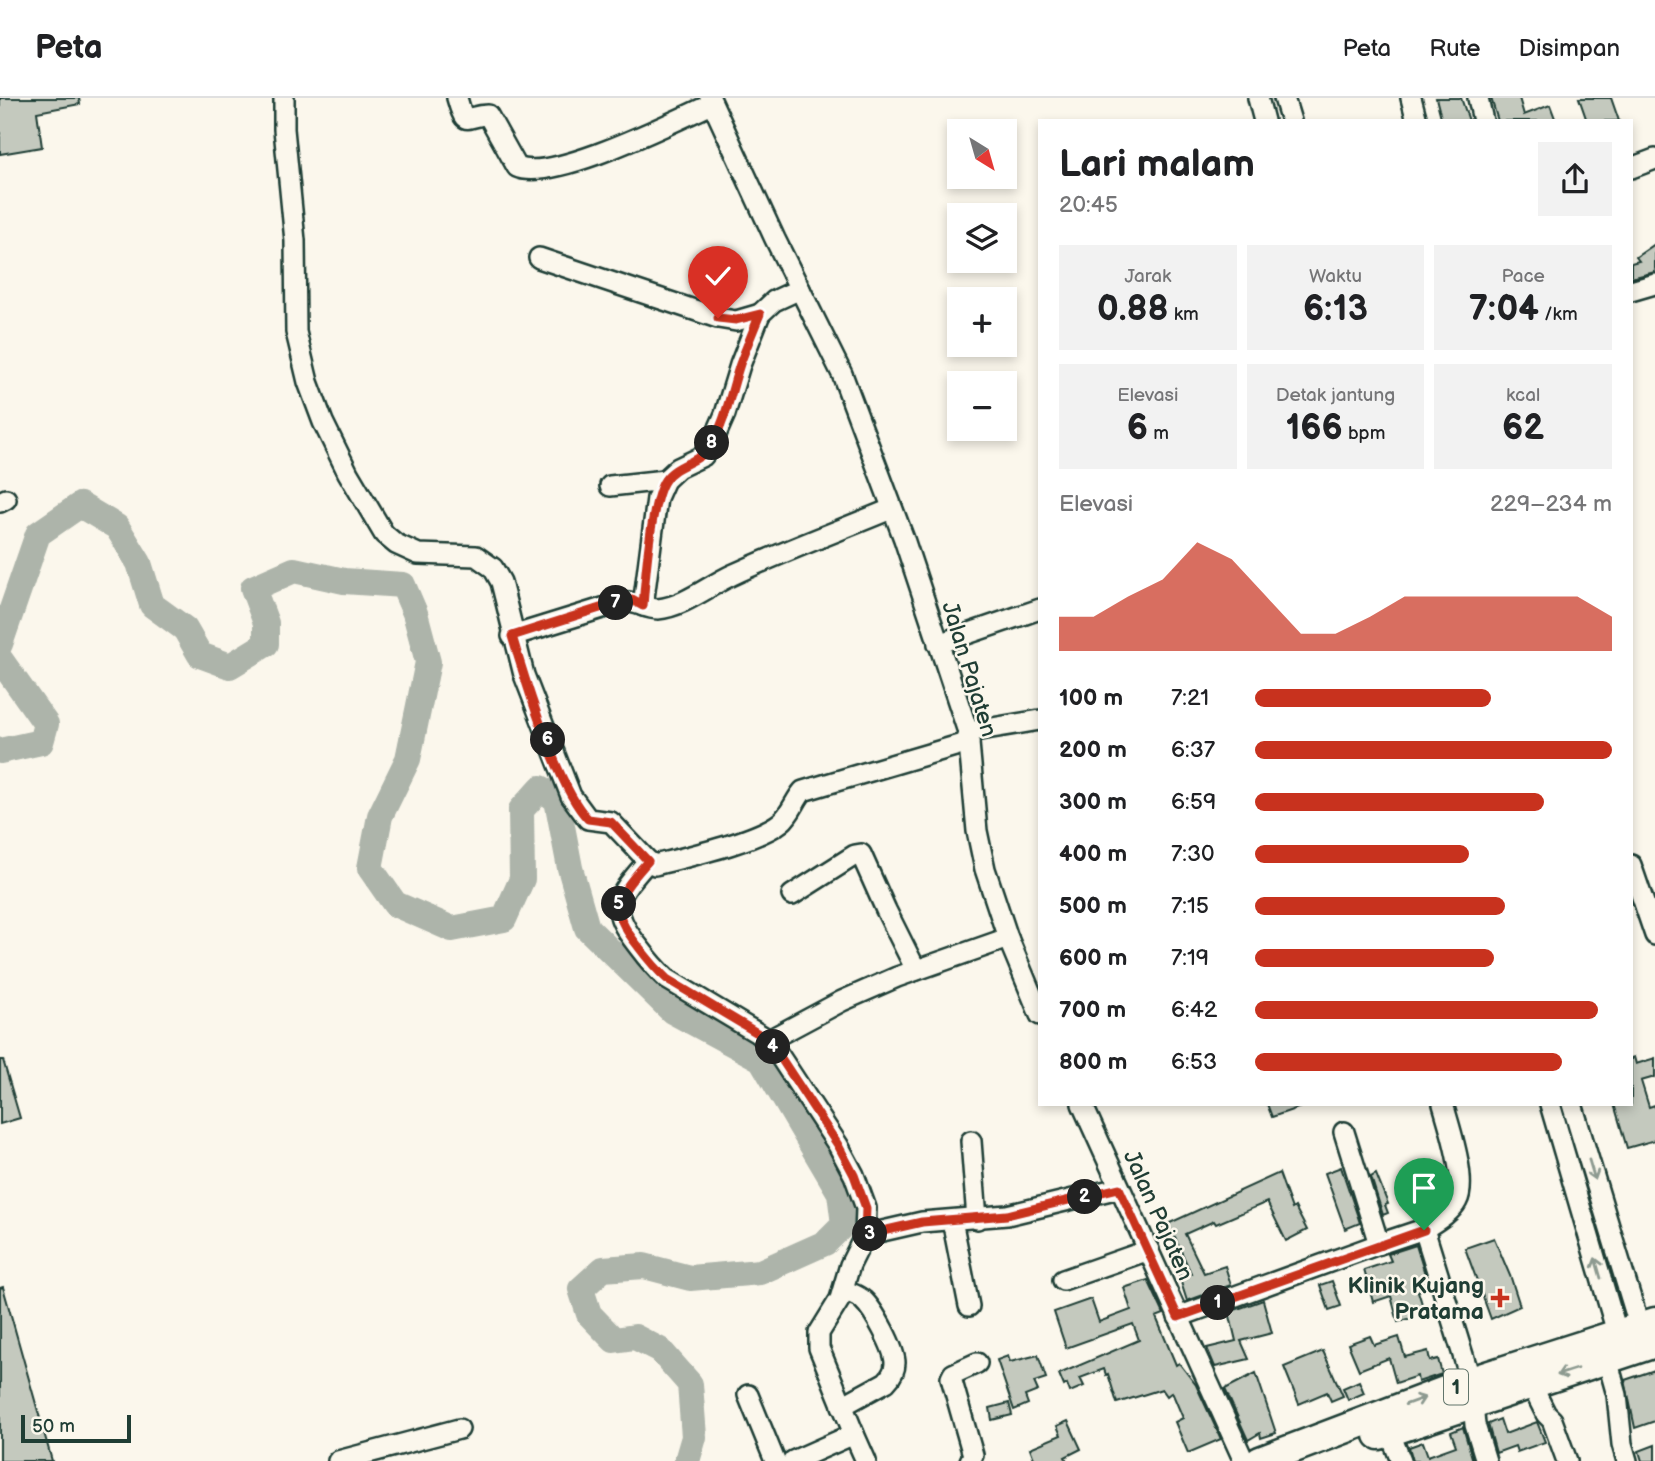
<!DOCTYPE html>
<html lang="id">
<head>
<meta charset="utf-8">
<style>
  :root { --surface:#fff; --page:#f2f2f2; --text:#202124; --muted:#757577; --line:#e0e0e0; --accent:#c8321e }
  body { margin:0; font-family:"Balsamiq Sans",sans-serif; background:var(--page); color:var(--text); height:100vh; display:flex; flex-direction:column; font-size:26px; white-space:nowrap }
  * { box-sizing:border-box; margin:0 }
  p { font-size:23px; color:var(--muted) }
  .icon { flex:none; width:38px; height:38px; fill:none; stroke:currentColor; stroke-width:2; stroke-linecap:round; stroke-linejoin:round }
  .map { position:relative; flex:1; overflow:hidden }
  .details { position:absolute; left:1038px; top:21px; width:595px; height:987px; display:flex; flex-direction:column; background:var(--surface); border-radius:0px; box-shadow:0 4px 10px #0003 }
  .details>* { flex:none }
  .needle { width:46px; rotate:143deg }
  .buttons { position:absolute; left:947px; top:21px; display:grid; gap:14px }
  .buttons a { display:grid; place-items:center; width:70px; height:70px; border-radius:0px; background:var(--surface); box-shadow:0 4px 10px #0003; font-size:35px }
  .scale { position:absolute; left:21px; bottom:18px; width:110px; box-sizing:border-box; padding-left:7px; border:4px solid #1f3d34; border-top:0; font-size:19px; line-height:24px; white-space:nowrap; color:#1f3d34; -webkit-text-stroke:5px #fbf7ec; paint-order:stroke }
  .pin { position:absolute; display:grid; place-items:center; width:60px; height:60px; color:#fff; margin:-72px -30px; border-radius:50% 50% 50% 0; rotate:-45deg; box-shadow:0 0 7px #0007 }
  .pin .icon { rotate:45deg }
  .km { position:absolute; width:35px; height:35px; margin:-18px; border-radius:50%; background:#222; color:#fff; font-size:19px; line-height:35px; text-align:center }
  .round { display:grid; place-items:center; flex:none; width:74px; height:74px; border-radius:0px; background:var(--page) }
  .head { display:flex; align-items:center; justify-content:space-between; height:119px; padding:0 21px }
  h1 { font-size:38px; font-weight:600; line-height:52px }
  .stats { display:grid; grid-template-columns:repeat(3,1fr); gap:10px; height:119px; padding:7px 21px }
  .stats div { display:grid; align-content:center; border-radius:0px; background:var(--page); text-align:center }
  .stats b { font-size:35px; font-weight:600 }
  .stats small { font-size:19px; font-weight:400 }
  .stats p { font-size:19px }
  .chart { height:196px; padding:14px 21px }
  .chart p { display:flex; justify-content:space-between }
  .chart svg { width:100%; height:126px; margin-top:7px; fill:var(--accent); opacity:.7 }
  ul { padding:0 21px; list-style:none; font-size:23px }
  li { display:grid; grid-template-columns:112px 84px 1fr; align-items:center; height:52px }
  li i { height:18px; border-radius:9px; background:var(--accent) }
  header { display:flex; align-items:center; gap:42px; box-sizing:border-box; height:98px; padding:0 35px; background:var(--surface); border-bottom:2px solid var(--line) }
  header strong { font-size:33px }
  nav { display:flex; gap:38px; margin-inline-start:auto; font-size:24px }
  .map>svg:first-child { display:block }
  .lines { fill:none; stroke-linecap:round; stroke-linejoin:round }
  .river { stroke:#adb4aa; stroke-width:26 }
  .building { fill:#c4c9be; stroke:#1f3d34; stroke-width:2 }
  .minor-casing { stroke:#1f3d34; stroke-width:24 }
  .highway-casing { stroke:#1f3d34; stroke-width:33 }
  .minor { stroke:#fbf7ec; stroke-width:19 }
  .highway { stroke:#fbf7ec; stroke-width:28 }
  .oneway { stroke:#8d9a90 }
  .route-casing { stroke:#fff; stroke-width:14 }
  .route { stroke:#c8321e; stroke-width:9 }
  .poi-dot { fill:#c8321e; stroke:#fbf7ec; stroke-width:2.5 }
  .labels { text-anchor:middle; stroke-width:5; stroke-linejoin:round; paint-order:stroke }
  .shield { fill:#fbf7ec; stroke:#61756b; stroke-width:2 }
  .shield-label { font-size:21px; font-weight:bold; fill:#1f3d34 }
  .street-label { font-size:23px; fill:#1f3d34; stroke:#fbf7ec }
  .poi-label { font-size:23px; font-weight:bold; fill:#1f3d34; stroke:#fbf7ec; text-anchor:end }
</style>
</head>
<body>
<header>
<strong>Peta</strong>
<nav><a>Peta</a><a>Rute</a><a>Disimpan</a></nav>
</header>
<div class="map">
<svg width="1655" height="1363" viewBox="0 0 1655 1363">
  <rect width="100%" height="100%" fill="#fbf7ec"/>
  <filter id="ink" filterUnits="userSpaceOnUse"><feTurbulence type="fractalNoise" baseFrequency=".0143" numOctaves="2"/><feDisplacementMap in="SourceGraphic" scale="14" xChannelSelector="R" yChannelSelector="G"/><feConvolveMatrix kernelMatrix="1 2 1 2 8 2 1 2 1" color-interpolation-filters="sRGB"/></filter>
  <g filter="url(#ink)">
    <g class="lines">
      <g class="river">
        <polyline points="0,546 38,436 80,407 117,429 139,465 152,507 185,531 200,557 230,568 266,546 266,525 253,490 294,472 344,483 403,487 415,515 428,564 408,661 380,718 370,770 395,806 452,831 504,821 522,781 521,712 541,690 557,702 570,770 587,830 672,913 761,961 840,1095 844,1126 825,1145 760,1174 690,1180 644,1168 603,1171 581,1191 589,1216 614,1242 635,1239 660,1252 690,1286 694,1339 687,1363"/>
        <polyline points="0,561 46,626 41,644 0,653"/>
      </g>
    </g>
    <g class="building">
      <polygon points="0,0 79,0 80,6 37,14 42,49 0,56"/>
      <polygon points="1436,0 1461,0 1469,23 1442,23"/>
      <polygon points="1491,0 1519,0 1524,17 1550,7 1556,23 1498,23"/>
      <polygon points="1579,0 1611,0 1619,23 1587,23"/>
      <polygon points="1655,146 1655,174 1631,180 1631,165 1639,163 1636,159"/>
      <polygon points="1634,959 1636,966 1655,960 1655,979 1641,983 1649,1009 1655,1007 1655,1042 1627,1050 1614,1006 1631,1006 1631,960"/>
      <polygon points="0,962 3,962 20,1020 0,1026"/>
      <polygon points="1267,1006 1303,1006 1304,1008 1272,1019"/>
      <polygon points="1341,1069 1360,1125 1345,1131 1325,1075"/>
      <polygon points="1279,1075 1292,1111 1295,1109 1307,1132 1286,1143 1267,1104 1216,1126 1214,1123 1185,1136 1204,1175 1225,1168 1231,1187 1187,1203 1179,1178 1191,1175 1175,1140 1167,1143 1161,1129"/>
      <polygon points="1376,1076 1388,1106 1385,1107 1388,1115 1383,1117 1371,1079"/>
      <polygon points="1494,1140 1511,1180 1520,1208 1491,1221 1465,1150"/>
      <polygon points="1416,1147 1429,1189 1418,1193 1423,1209 1411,1213 1412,1220 1398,1224 1391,1198 1373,1204 1364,1172 1391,1163 1388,1156"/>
      <polygon points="1148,1182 1164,1216 1156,1219 1176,1267 1179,1265 1196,1287 1221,1341 1188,1355 1175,1324 1183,1320 1172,1294 1167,1298 1162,1291 1117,1305 1108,1276 1106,1277 1104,1271 1080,1280 1084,1288 1070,1294 1067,1286 1064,1288 1059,1276 1139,1242 1133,1226 1066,1250 1054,1214 1091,1201 1099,1224 1131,1212 1124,1190"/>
      <polygon points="1332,1183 1341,1208 1329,1212 1320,1187"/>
      <polygon points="3,1189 52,1363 0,1363 0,1190"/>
      <polygon points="1263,1202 1272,1235 1241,1243 1249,1261 1215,1269 1207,1250 1236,1243 1229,1214"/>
      <polygon points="1370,1238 1374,1247 1399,1239 1405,1259 1428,1253 1430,1263 1438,1261 1442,1276 1418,1284 1417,1278 1396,1285 1389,1260 1359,1272 1348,1246"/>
      <polygon points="1323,1253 1343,1298 1331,1303 1327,1294 1299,1306 1284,1269"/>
      <polygon points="1038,1257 1046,1280 1034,1284 1038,1293 1025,1298 1028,1306 1014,1312 997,1262 1008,1258 1010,1264"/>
      <polygon points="1655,1272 1655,1323 1635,1330 1625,1282"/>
      <polygon points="1256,1275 1276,1335 1261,1340 1260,1335 1248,1342 1225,1291"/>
      <polygon points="1359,1283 1364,1295 1348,1302 1343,1290"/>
      <polygon points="1009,1305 1012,1317 992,1322 990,1310"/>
      <polygon points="1500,1321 1505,1336 1537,1324 1545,1344 1517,1354 1515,1348 1496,1355 1488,1326"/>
      <polygon points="1068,1323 1081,1351 1065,1359 1067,1363 1035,1363 1030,1350 1061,1337 1057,1328"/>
      <polygon points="1463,1329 1473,1363 1413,1363 1409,1349 1423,1344 1428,1358 1456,1348 1451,1334"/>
      <polygon points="1655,1347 1655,1363 1642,1363 1639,1353"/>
    </g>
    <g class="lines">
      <g class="minor-casing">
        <g id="minor">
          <path d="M 284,0 L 284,31 L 295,143 L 296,234 L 308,284 L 323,324 L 348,375 L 384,436 L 396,446 L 418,456 L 476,458 L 493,470 L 501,484 L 524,577 L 571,698 L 588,721 L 611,724 L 648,763 L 655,767 C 686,759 758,743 781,724 C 791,716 795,702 803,693 L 969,644"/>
          <path d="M 457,0 C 466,32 465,17 488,17 L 517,69 C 552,85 674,23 712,6"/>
          <polyline points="710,0 775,141 842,276 904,441 968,634 977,733 985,771 1008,840 1040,917"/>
          <polyline points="1258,0 1264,23"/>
          <polyline points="1284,0 1291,23"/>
          <polyline points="1411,0 1417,23"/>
          <polyline points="1478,0 1483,23"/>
          <polyline points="1631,70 1655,61"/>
          <polyline points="539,160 718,220 736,223 760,216"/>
          <polyline points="1631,193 1655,186"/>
          <polyline points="610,388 665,382"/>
          <polyline points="0,404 6,401"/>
          <polyline points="643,508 657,400 665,382 678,370 703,358 711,348 725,316 740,267 760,216 774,203 800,191"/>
          <path d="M 512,538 L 622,504 C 635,502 645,511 658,511 C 683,509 710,487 732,477 C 784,453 838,433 891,411"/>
          <polyline points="938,546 1040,511"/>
          <polyline points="968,634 1040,622"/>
          <path d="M 648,763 C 618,798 606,808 638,848 C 647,860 656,871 667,881 L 769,942 L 838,1047 L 854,1077 L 866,1110 L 865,1137"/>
          <polyline points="1631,767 1655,837"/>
          <polyline points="792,797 855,757 861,756 886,812 916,872"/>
          <polyline points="769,942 842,903 897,879 1008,840"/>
          <polyline points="1082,1006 1244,1363"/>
          <path d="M 1443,1006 C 1449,1027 1468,1084 1457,1103 C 1451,1115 1435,1124 1424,1131 L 1471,1283 L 1475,1327 L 1486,1363"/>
          <polyline points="1550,1006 1621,1248"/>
          <polyline points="1572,1006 1643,1240"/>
          <polyline points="971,1043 977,1121"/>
          <polyline points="952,1122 969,1208"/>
          <polyline points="1379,1146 1424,1131"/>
          <polyline points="1063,1182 1149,1152"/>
          <polyline points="1178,1219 1379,1146 1344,1034"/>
          <polyline points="1607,1261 1617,1297 1622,1346 1627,1363"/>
          <polyline points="1531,1286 1546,1316 1552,1322 1567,1363"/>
          <polyline points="748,1297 775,1363"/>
          <path d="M 842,1308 L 886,1284 C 891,1279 895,1273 895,1265 C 895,1251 874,1212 863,1202 C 858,1197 850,1195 843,1192"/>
          <polyline points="1389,1333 1401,1363"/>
          <polyline points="854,1336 866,1363"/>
          <polyline points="338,1363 459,1331"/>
          <polyline points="793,1363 854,1336 819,1250 819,1235 840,1201 850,1167 865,1137 922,1124 1007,1117 1119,1090"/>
          <polyline points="970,1363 973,1357 951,1280 953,1276 977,1265"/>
        </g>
      </g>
      <g class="highway-casing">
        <g id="highway">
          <polyline points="1379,1337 1655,1245"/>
          <polyline points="1260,1363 1471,1283 1655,1224"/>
        </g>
      </g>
      <use href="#minor" class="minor"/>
      <use href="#highway" class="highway"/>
    </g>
    <defs><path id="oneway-shaft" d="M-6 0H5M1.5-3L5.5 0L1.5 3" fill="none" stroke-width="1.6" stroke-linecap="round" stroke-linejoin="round" transform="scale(1.75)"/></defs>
    <g class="oneway">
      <use href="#oneway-shaft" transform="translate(1592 1072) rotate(73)"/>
      <use href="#oneway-shaft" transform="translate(1598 1170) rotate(-106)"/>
      <use href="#oneway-shaft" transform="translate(1567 1274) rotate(162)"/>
      <use href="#oneway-shaft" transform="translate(1415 1303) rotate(-20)"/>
    </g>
  </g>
  <g class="lines" filter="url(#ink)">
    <g class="route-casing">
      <path id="route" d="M 718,220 L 736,222 L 760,216 C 753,233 746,250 740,266 C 731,293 726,323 711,347 C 701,365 676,365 665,382 C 651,401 645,482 643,508 L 632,502 L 622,503 L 512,538 C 525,582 558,691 588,721 L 611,724 L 648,763 C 618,798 606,808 638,848 C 647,860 656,871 667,881 L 769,942 L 838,1047 L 854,1077 L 866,1110 L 865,1137 L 922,1124 L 1007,1117 L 1119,1090 L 1178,1219 L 1424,1132"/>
    </g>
    <use href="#route" class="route"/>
  </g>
  <path class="poi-dot" d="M1496.5 1189.5h7v7h7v7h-7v7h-7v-7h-7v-7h7z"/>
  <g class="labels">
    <rect class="shield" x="1444" y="1271.5" width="24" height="35" rx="5"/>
    <g class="shield-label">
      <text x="1456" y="1296">1</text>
    </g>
    <g class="street-label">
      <text transform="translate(970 571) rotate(73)" y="8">Jalan Pajaten</text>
      <text transform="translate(1159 1117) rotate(66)" y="8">Jalan Pajaten</text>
    </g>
    <g class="poi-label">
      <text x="1484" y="1195">Klinik Kujang<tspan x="1484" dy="26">Pratama</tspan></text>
    </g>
  </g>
</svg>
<div class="buttons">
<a><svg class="needle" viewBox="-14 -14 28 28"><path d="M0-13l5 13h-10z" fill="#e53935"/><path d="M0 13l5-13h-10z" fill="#757577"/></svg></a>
<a><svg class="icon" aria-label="layers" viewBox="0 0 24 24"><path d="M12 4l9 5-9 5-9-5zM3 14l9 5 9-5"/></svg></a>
<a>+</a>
<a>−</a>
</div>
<div class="scale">50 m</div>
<div class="pin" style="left:1424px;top:1132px;background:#1e9e55"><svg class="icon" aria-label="arrive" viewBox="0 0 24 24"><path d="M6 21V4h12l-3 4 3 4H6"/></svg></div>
<div class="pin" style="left:718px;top:220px;background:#d93025"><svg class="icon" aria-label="check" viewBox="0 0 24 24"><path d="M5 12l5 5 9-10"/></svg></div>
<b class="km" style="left:1218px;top:1205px">1</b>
<b class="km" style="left:1085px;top:1099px">2</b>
<b class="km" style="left:870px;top:1136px">3</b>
<b class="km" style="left:773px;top:949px">4</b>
<b class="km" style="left:619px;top:806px">5</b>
<b class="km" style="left:548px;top:642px">6</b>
<b class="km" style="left:616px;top:505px">7</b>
<b class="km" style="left:712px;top:345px">8</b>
<section class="details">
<div class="head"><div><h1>Lari malam</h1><p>20:45</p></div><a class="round"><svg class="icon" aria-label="share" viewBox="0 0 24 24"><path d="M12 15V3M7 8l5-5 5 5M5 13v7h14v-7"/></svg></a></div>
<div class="stats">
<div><p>Jarak</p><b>0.88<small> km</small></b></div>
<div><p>Waktu</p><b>6:13</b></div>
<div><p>Pace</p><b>7:04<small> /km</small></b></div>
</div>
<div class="stats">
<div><p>Elevasi</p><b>6<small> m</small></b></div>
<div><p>Detak jantung</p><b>166<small> bpm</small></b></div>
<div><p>kcal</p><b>62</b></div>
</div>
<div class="chart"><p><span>Elevasi</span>229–234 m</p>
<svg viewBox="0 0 160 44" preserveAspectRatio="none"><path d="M0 44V32L10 32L20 25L30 19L40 6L50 12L60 25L70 38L80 38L90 32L100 25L110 25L120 25L130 25L140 25L150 25L160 32V44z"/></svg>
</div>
<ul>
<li><b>100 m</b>7:21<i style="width:66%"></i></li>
<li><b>200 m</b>6:37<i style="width:100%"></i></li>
<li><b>300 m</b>6:59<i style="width:81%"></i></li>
<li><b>400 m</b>7:30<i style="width:60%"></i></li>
<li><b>500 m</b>7:15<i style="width:70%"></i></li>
<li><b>600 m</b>7:19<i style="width:67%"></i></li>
<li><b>700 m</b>6:42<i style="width:96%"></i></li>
<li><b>800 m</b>6:53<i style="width:86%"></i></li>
</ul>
</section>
</div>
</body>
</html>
